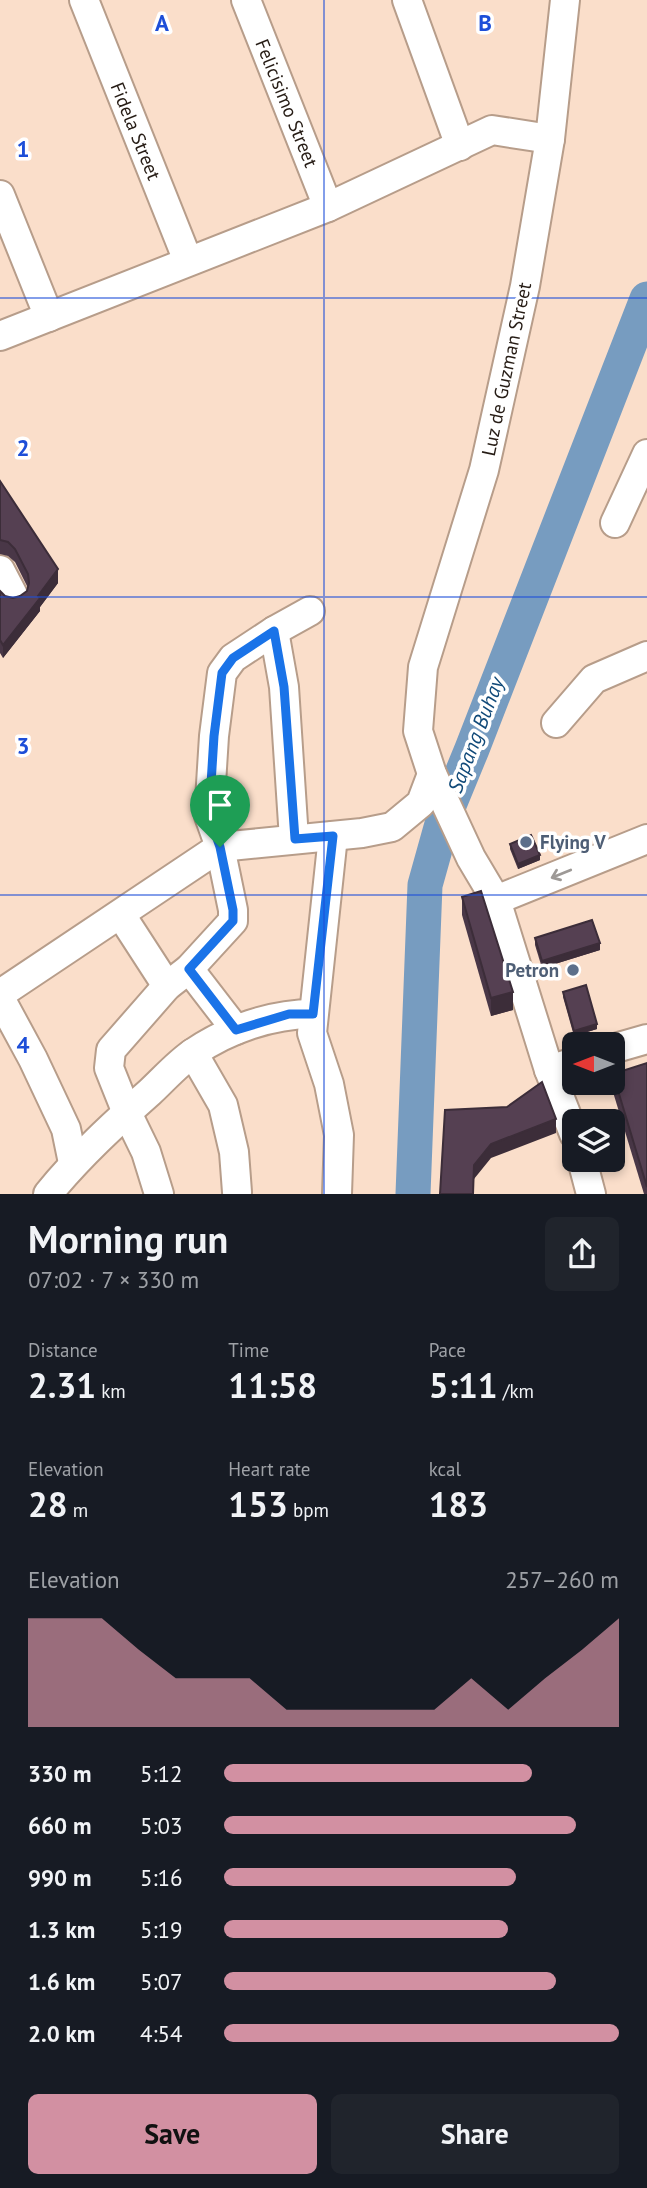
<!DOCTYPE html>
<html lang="en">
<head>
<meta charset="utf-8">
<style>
  :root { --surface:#171b24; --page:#20242c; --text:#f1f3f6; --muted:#9ea1a6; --accent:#d290a2 }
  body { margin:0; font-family:"PT Sans",sans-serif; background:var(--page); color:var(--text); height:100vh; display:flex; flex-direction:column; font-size:26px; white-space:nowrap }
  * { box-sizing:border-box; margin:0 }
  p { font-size:23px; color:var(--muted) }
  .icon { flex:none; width:38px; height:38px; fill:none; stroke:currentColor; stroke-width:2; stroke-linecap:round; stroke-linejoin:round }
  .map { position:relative; height:1194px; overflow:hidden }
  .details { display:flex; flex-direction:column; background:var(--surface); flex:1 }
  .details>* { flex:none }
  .needle { width:46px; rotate:270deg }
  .controls { position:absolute; left:562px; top:1032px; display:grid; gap:14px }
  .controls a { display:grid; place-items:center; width:63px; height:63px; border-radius:10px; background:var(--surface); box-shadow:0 4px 10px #0003; font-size:35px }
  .pin { position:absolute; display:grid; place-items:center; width:60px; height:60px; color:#fff; margin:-72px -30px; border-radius:50% 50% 50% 0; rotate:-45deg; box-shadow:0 0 7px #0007 }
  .pin .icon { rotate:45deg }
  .round { display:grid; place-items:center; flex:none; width:74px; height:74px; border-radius:10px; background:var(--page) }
  .head { display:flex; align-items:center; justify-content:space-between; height:119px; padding:0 28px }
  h1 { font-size:38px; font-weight:700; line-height:52px }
  .metrics { display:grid; grid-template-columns:repeat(3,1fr); gap:10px; height:119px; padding:7px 28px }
  .metrics div { display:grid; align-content:center }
  .metrics b { font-size:35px; font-weight:700 }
  .metrics small { font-size:19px; font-weight:400 }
  .metrics p { font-size:19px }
  .chart { height:196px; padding:14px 28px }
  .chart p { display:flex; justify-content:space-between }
  .chart svg { width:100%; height:126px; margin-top:7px; fill:var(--accent); opacity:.7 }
  .primary-button { display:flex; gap:14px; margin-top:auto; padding:14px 28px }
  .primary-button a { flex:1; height:80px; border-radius:10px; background:var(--accent); color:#111; font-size:28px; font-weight:700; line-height:80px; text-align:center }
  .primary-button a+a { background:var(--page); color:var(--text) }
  ul { padding:0 28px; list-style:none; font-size:23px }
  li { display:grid; grid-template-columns:112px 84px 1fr; align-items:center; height:52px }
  li i { height:18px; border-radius:9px; background:var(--accent) }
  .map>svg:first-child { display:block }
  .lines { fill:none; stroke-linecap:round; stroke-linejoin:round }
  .river { stroke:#779cc0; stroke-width:35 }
  .minor-casing { stroke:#b79d8a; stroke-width:32 }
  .minor { stroke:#fff; stroke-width:28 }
  .wall { fill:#493747 }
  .shaded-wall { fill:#3c2d39 }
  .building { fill:#554052; stroke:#3c2d39; stroke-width:2 }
  .oneway { stroke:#9d9996 }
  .route-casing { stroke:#fff; stroke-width:14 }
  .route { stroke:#1a73e8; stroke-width:9 }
  .grid { fill:none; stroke:#1d4ed8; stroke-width:2; stroke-opacity:0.55 }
  .service-dot { fill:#5c6f8a; stroke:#fff; stroke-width:2.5 }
  .labels { text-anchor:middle; stroke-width:7; stroke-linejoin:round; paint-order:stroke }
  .street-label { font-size:19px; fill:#261c15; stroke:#fff }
  .service-label { font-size:19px; font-weight:bold; fill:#4e5e75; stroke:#fff; text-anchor:start }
  .water-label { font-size:21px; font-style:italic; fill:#114a79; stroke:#fff }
  .grid-label { font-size:23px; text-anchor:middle; font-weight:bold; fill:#1d4ed8; stroke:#fff; stroke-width:7; stroke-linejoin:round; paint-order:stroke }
</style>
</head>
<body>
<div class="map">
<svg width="647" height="1194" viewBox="0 0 647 1194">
  <rect width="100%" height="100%" fill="#fadeca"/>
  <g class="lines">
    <polyline class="river" points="413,1194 425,885 444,817 472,749 647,299"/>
    <g class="minor-casing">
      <g id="minor">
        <polyline points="84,0 188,261"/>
        <polyline points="246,0 328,207"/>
        <polyline points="407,0 460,146"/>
        <polyline points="565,0 550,139 525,286 484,470 423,667 418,731 432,774 471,858 496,900 549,1070 574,1134"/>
        <polyline points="0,195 49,317"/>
        <polyline points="0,336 328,207 492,130 550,139"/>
        <polyline points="615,523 647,454"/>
        <polyline points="0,570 13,595"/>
        <polyline points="274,631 284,687 294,839"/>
        <polyline points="556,723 594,679 647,656"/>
        <polyline points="333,836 312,1033 329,1084 339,1135 337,1194"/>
        <polyline points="496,900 647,839"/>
        <polyline points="121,915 167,986"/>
        <polyline points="189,969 236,1030"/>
        <polyline points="0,994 220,847 362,833 392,827 421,803 432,774"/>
        <polyline points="0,998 33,1059 66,1129 73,1163"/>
        <polyline points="612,1049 647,1039"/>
        <polyline points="193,1053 223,1105 234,1152 237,1192"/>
        <polyline points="549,1070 574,1062"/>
        <polyline points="582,1160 591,1194"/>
        <path d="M 48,1194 C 79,1156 114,1124 150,1092 C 164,1079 178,1063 193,1053 C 228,1029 272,1014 313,1014"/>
        <polyline points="159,1194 146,1152 127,1113 109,1068 111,1050 167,986 189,969 233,921 233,910 220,847 209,816 214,736 222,673 233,658 274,631 310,611"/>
      </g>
    </g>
    <use href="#minor" class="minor"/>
  </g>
  <g class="wall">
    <polygon points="0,481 58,583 40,607 40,611 3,658 0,653 0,591 5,596 13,598 20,596 27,591 28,588 15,562 8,556 0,554"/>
    <polygon points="510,844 540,860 518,869 510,849"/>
    <polygon points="462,897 513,1010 491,1016 462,915"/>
    <polygon points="535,938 600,950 542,968 535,945"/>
    <polygon points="563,992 597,1029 574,1036 563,997"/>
    <polygon points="647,1063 647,1194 644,1194 613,1092 613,1074"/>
  </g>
  <g class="shaded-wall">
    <polygon points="58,569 58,583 40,607 40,611 3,658 3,645"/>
    <polygon points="540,855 540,860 518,869 518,864"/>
    <polygon points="600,943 600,950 542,968 542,961"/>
    <polygon points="513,992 513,1010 491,1016 491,998"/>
    <polygon points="597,1024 597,1029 574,1036 574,1031"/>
    <polygon points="556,1119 556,1133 491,1158 474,1179 474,1165 491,1144"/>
  </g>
  <g class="building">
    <polygon points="0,481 58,569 38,596 40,598 3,645 0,640 0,591 5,596 13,598 20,596 27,591 29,583 28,574 15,549 8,542 0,540"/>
    <polygon points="531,835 540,855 518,864 510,844"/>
    <polygon points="481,891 513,992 491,998 462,897"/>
    <polygon points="592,920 600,943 542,961 535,938"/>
    <polygon points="586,985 597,1024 574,1031 563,992"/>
    <polygon points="647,1063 647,1187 613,1074"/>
    <polygon points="542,1082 556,1119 491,1144 474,1165 473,1194 440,1194 445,1110 507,1107"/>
  </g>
  <defs><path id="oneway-shaft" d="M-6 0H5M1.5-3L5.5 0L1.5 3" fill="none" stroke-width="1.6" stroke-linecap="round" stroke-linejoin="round" transform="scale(1.75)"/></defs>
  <use class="oneway" href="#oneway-shaft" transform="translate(561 874) rotate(158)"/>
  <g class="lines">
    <g class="route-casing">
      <polygon id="route" points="274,631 284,687 295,839 333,836 313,1014 289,1014 236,1030 189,969 233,921 233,910 220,847 209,816 214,736 222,673 233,658"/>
    </g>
    <use href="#route" class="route"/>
  </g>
  <path class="grid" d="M 324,0 L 324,1194M 0,298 L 647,298M 0,597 L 647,597M 0,895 L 647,895"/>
  <g class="service-dot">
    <circle cx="526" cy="842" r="7"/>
    <circle cx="573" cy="970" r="7"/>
  </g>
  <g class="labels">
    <g class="street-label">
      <text transform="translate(287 103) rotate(68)" y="7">Felicisimo Street</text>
      <text transform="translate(136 131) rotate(68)" y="7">Fidela Street</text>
      <text transform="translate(506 369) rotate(-78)" y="7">Luz de Guzman Street</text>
    </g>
    <g class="service-label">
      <text x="540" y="849">Flying V</text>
      <text x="559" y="977" text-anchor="end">Petron</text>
    </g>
    <g class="water-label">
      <text transform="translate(476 735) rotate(-69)" y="7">Sapang Buhay</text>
    </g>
  </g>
  <g class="grid-label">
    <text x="162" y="31">A</text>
    <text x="485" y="31">B</text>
    <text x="23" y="157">1</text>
    <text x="23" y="456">2</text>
    <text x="23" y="754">3</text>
    <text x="23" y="1053">4</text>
  </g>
</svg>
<div class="controls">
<a><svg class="needle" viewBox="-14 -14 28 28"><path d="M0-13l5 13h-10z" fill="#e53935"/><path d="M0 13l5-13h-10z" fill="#9ea1a6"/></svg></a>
<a><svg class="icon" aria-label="layers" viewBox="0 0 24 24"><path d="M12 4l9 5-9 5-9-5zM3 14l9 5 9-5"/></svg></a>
</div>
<div class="pin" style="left:220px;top:847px;background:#1e9e55"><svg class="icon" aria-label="arrive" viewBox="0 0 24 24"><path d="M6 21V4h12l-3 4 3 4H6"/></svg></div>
</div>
<section class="details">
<div class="head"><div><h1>Morning run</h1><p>07:02 · 7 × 330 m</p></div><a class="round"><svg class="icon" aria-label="share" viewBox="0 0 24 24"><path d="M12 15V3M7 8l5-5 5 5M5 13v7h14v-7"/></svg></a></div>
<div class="metrics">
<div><p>Distance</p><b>2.31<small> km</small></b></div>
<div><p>Time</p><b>11:58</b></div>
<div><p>Pace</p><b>5:11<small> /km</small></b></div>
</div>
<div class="metrics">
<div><p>Elevation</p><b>28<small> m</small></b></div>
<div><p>Heart rate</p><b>153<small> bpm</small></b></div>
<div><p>kcal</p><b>183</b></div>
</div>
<div class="chart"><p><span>Elevation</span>257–260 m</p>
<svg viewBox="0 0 160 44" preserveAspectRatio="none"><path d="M0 44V6L10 6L20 6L30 17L40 27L50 27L60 27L70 38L80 38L90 38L100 38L110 38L120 27L130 38L140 27L150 17L160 6V44z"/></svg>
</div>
<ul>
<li><b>330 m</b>5:12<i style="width:78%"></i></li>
<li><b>660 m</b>5:03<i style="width:89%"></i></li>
<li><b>990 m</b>5:16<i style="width:74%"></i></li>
<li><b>1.3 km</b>5:19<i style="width:72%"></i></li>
<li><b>1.6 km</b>5:07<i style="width:84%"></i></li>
<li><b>2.0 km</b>4:54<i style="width:100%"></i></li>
</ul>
<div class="primary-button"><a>Save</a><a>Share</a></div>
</section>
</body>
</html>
